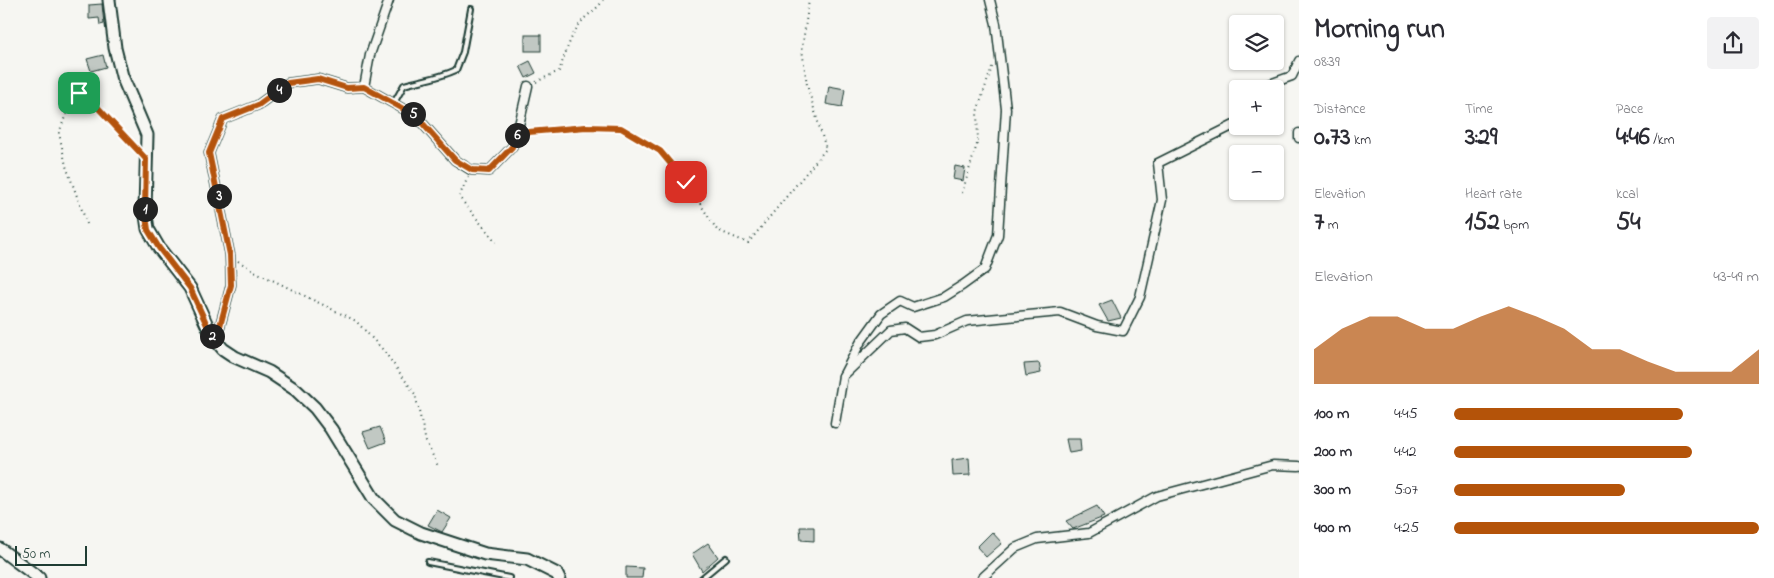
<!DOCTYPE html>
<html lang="en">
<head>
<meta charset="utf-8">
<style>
  :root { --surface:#fff; --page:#f2f2f3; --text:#2b2b33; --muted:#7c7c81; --accent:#b45309 }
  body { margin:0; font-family:"Indie Flower",sans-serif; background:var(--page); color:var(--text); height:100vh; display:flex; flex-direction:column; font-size:19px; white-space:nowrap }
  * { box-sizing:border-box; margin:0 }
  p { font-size:16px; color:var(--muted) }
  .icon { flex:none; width:28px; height:28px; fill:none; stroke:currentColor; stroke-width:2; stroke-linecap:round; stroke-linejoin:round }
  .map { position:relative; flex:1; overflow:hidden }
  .details { display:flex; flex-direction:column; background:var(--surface); width:475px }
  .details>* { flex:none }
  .buttons { position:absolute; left:1229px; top:15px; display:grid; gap:10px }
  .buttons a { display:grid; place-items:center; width:55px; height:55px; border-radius:5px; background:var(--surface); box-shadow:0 1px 4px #0004; font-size:25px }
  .scale { position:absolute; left:15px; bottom:12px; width:72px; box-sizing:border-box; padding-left:5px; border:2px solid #1f3d34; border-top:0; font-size:14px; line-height:18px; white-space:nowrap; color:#1f3d34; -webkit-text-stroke:4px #f6f6f2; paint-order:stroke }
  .pin { position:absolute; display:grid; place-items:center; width:42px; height:42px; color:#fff; margin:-21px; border-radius:10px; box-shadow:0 2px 8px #0006 }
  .km { position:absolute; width:25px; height:25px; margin:-12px; border-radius:50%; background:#222; color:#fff; font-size:14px; line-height:25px; text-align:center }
  .round { display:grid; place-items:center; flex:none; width:52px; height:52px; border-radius:5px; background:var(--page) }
  .head { display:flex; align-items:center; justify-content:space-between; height:85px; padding:0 15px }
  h1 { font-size:28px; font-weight:700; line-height:38px }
  .stats { display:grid; grid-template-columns:repeat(3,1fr); gap:8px; height:85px; padding:5px 15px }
  .stats div { display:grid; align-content:center }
  .stats b { font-size:25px; font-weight:700 }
  .stats small { font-size:14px; font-weight:400 }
  .stats p { font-size:14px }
  .chart { height:140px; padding:10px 15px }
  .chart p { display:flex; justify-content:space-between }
  .chart svg { width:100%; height:90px; margin-top:5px; fill:var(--accent); opacity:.7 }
  ul { padding:0 15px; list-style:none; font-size:16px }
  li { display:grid; grid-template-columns:80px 60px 1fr; align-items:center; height:38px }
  li i { height:12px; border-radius:6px; background:var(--accent) }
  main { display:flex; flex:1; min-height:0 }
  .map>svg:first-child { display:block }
  .building { fill:#c1c8c3; stroke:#1f3d34 }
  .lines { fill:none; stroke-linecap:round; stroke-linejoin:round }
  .lane-casing { stroke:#1f3d34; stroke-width:8 }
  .street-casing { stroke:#1f3d34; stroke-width:11 }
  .secondary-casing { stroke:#1f3d34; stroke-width:15 }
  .path { stroke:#1f3d34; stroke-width:2; stroke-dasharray:1 4; stroke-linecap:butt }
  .lane { stroke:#f6f6f2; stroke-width:4 }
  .street { stroke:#f6f6f2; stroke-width:8 }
  .secondary { stroke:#f6f6f2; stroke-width:11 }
  .route-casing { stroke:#fff; stroke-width:10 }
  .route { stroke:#b45309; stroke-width:6 }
</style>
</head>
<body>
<main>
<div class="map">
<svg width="1299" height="578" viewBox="0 0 1299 578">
  <rect width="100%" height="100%" fill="#f6f6f2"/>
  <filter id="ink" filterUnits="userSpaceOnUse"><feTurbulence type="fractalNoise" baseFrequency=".02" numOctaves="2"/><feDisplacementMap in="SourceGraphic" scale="10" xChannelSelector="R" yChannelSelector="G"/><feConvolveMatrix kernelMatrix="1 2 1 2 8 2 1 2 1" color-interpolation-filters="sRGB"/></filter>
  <g filter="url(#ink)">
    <g class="building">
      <polygon points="102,4 104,24 100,25 99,18 89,19 89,5"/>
      <rect x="525" y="35" width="16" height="16"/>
      <polygon points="103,55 106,67 91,71 87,59"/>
      <polygon points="530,61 536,73 526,78 520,66"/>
      <polygon points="829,86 845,89 842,107 826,104"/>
      <polygon points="955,166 965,168 963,181 953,179"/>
      <polygon points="1112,300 1121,318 1108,321 1099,305"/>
      <polygon points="1039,363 1041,373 1026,376 1024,364"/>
      <polygon points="380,427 386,442 370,448 363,432"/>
      <polygon points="1066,439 1080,439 1081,451 1069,453"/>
      <polygon points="969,458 970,475 953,476 952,460"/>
      <polygon points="1097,506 1104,517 1073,529 1066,521"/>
      <polygon points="437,510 451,518 442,532 428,525"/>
      <polygon points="800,527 814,527 814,541 801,540"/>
      <polygon points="992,532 1002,543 986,557 977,547"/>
      <polygon points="708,543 718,557 702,571 692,554"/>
      <polygon points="626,567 643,568 642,578 626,578"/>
    </g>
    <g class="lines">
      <g class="lane-casing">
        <g id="lane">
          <path d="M 394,103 L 404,85 C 422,80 439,78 456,70 L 463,52 L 471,9"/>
          <polyline points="428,562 509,578"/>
          <polyline points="702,578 726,558"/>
        </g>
      </g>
      <g class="street-casing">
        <g id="street">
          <polyline points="364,87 416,116 455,160 471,170 489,171 512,147 516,138 528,86"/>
          <polyline points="1256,89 1292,76 1299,61"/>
          <polyline points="1299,133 1299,138"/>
          <polyline points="212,336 220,326 231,285 230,255 209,153 223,119 258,105 288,83 318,79 347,88 364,87 370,55 389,0"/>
          <polyline points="843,376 891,330 905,328 919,337 935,335 967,321 1060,312 1097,326 1123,331 1140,297 1162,200 1158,163 1238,123"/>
          <polyline points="835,423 843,376 860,343 881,314 900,301 913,307 944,297 963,285 985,269 998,235 1006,109 996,24 990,0"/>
          <polyline points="982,578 1015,548 1037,539 1089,533 1157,496 1273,465 1299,466"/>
        </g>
      </g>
      <g class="secondary-casing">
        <g id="secondary">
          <polyline points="109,0 115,48 122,76 147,135 145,209 148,229 159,248 190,288 212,336 223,349 235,357 269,372 296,390 315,408 331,429 374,499 395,520 421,533 485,554 527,559 557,574 559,578"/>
          <polyline points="0,549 39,578"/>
        </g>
      </g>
      <g class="path">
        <path d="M 536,82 L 559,71 C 565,55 571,33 583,20 C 589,13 598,9 603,0"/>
        <polyline points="527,132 586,127 621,129 660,151 686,182 717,230 748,243 826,149 807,85 802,49 809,0"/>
        <polyline points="468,177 459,197 496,242"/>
        <polyline points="962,193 978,141 977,112 992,67"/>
        <polyline points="87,224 66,166 59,133 72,98 79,93 88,97 136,148"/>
        <polyline points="238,261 254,271 356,321 384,351 415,394 426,442 438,466"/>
      </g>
      <use href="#lane" class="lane"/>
      <use href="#street" class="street"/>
      <use href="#secondary" class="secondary"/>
    </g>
  </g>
  <g class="lines" filter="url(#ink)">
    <g class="route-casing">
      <polyline id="route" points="79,93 88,97 146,159 145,209 148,230 159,248 190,288 212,336 220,326 231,285 230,255 209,153 223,119 258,105 288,83 318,79 347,88 364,87 416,116 455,160 472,170 489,171 512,147 517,133 586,127 621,128 660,151 686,182"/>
    </g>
    <use href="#route" class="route"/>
  </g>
</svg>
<div class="buttons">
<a><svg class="icon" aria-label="layers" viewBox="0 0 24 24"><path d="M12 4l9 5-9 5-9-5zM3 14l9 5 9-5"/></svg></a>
<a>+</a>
<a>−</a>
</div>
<div class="scale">50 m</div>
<div class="pin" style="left:79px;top:93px;background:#1e9e55"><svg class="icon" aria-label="arrive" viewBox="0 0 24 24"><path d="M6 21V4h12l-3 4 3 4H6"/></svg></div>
<div class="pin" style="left:686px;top:182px;background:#d93025"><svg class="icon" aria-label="check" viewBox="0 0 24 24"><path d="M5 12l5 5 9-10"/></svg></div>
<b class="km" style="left:145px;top:209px">1</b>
<b class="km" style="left:212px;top:336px">2</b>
<b class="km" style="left:219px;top:196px">3</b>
<b class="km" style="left:279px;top:90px">4</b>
<b class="km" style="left:413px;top:114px">5</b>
<b class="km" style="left:517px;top:135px">6</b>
</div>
<section class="details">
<div class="head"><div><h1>Morning run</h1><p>08:39</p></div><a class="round"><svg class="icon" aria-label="share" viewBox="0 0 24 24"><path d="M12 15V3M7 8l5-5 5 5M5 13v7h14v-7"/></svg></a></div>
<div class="stats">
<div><p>Distance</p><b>0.73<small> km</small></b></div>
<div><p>Time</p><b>3:29</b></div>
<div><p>Pace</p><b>4:46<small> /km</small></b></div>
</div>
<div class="stats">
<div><p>Elevation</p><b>7<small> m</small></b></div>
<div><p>Heart rate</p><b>152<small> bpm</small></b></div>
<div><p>kcal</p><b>54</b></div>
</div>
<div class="chart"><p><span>Elevation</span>43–49 m</p>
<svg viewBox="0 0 160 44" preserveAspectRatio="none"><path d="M0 44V27L10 17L20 11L30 11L40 17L50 17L60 11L70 6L80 11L90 17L100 27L110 27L120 33L130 38L140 38L150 38L160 27V44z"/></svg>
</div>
<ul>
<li><b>100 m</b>4:45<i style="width:75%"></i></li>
<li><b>200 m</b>4:42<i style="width:78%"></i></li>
<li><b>300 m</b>5:07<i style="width:56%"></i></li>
<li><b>400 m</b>4:25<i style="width:100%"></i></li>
</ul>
</section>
</main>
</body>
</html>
